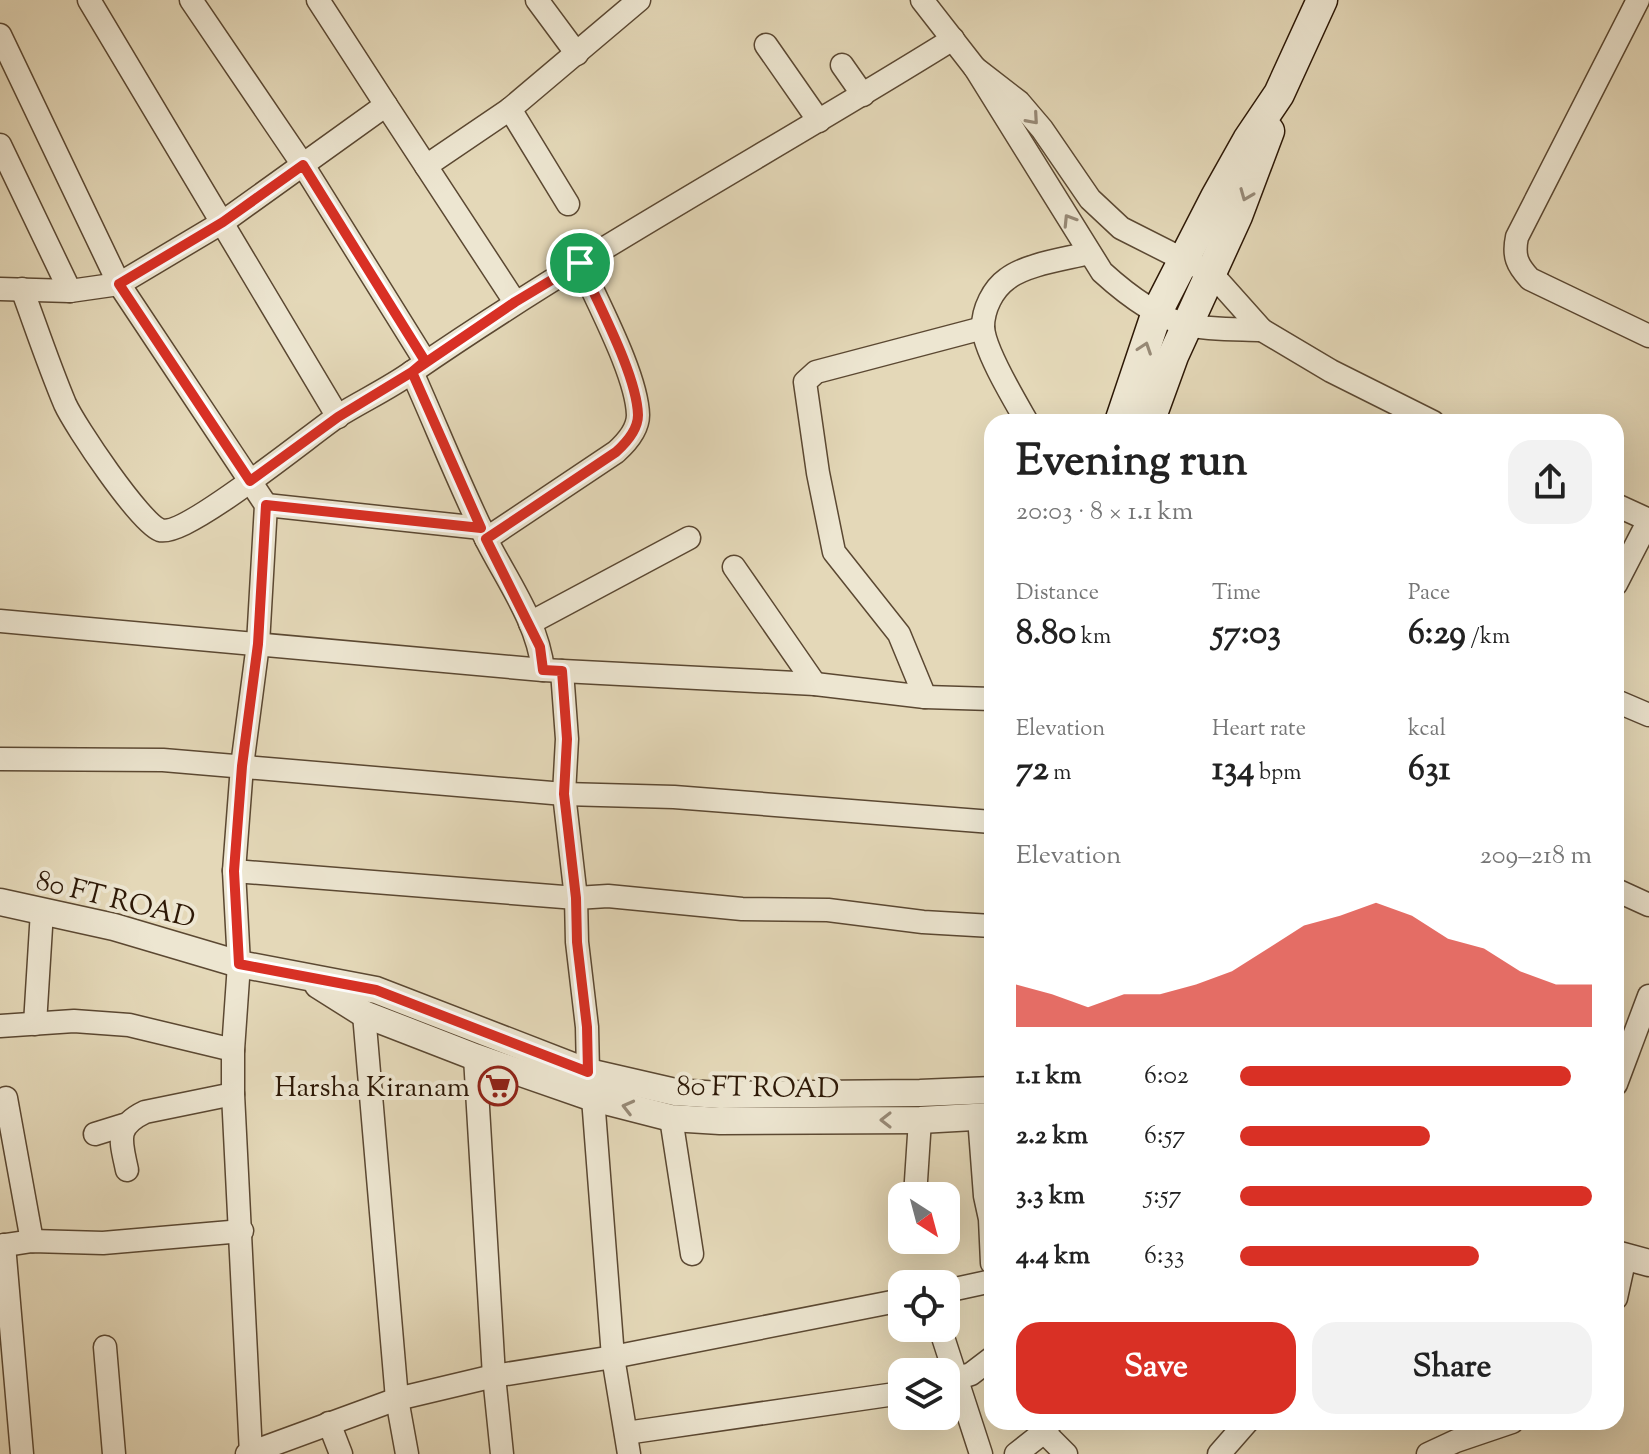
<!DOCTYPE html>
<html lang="en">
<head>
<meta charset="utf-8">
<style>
  :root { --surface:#fff; --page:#f2f2f2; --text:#222; --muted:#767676; --accent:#d93025 }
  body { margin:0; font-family:"Sorts Mill Goudy",serif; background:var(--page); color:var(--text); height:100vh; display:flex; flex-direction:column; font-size:30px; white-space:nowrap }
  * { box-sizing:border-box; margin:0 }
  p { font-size:26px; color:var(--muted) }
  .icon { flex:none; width:44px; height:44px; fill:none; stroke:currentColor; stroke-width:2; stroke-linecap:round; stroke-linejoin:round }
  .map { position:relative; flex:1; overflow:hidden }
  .sheet { position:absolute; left:984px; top:414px; width:640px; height:1016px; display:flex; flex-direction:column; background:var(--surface); border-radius:24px; box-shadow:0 8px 32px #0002 }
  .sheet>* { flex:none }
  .needle { width:52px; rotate:144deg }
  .buttons { position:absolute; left:888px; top:1182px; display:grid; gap:16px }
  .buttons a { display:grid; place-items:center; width:72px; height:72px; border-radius:16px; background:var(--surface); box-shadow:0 8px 32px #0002; font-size:40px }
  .pin { position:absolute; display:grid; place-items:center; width:68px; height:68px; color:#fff; margin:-34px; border:4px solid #fff; border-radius:50%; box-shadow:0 2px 8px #0007 }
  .round { display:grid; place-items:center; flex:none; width:84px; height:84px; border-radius:24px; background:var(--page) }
  .overview { display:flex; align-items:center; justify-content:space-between; height:136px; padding:0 32px }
  h1 { font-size:44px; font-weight:700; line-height:60px }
  .metrics { display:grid; grid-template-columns:repeat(3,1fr); gap:12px; height:136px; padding:8px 32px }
  .metrics div { display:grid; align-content:center }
  .metrics b { font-size:34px; font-weight:700 }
  .metrics small { font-size:22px; font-weight:400 }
  .metrics p { font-size:22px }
  .chart { height:224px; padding:16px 32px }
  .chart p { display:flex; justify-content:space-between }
  .chart svg { width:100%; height:144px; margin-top:8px; fill:var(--accent); opacity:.7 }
  .primary-button { display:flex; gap:16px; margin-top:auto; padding:16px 32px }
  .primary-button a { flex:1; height:92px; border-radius:24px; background:var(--accent); color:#fff; font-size:32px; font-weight:700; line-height:92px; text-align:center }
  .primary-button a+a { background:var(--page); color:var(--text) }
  ul { padding:0 32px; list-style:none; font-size:26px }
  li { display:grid; grid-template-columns:128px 96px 1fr; align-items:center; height:60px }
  li i { height:20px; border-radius:10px; background:var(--accent) }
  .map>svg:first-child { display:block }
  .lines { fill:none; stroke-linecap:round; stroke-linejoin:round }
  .minor-casing { stroke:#5b4832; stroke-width:25 }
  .tertiary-casing { stroke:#5b4832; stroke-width:29 }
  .secondary-casing { stroke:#2d1806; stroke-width:33 }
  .minor { stroke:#ede6d1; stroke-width:22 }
  .tertiary { stroke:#ede6d1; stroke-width:26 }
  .secondary { stroke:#ede6d1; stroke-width:30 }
  .oneway { stroke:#978976 }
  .route-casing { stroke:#fff; stroke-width:16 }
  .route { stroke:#d93025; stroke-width:10 }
  .labels { text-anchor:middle; stroke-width:8; stroke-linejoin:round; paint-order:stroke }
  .street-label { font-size:28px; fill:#2d1806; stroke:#ede6d1 }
  .poi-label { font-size:28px; fill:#2d1806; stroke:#ede6d1; text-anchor:end }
</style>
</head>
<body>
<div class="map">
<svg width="1649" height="1454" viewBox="0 0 1649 1454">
  <rect width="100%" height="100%" fill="#e4d8b8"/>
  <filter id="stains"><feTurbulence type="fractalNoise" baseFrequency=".0025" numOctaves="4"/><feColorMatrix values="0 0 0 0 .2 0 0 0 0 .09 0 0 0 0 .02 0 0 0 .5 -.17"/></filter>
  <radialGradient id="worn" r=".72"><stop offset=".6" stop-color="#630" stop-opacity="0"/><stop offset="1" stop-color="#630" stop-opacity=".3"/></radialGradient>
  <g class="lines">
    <g class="minor-casing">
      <g id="minor">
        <polyline points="89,0 338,417"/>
        <polyline points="191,0 303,165 425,361"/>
        <polyline points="318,0 386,105"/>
        <polyline points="537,0 577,54"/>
        <path d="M 922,0 L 975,68 L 1102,272 C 1125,293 1157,317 1187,325 C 1210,330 1238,329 1262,330"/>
        <path d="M 1638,0 L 1517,237 C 1513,256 1517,265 1530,279 L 1649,336"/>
        <polyline points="0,35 119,284 266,505 258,644 242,766 234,871 239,964 233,1050 233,1094 251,1454"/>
        <polyline points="766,45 819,121"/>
        <polyline points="842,65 863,95"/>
        <polyline points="975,68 1019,102 1042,129 1090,199 1121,228 1212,274 1262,330 1331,371 1433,422"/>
        <polyline points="510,109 568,204"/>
        <polyline points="0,145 70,291"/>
        <polyline points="426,166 510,109 639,0"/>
        <polyline points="0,289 70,291 119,284 223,222 386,105 515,302"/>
        <path d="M 22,289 C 36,327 49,366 65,404 C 75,426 140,523 160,530 C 185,538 310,435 338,416 C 362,401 388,389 412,372 C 586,252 773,151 953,39"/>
        <path d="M 412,372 C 437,428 460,486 487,541 C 508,582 538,623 543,670"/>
        <path d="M 1027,422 C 1015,401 984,350 983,327 C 983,309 993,289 1007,279 C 1026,264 1066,259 1089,253"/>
        <polyline points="266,505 481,528"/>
        <polyline points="1616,505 1649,520 1616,584"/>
        <path d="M 486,539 L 616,452 C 626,443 638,430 638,415 C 637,375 597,302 580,263"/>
        <polyline points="734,567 815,684"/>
        <polyline points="0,621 543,670 815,684 925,697 992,699"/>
        <polyline points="530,623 689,538"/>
        <polyline points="562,671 567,739 564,794 576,898 577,942 587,1027 588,1072"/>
        <polyline points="925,697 899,634 834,552 818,473 805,382 816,372 983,328"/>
        <polyline points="1616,701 1649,715"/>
        <polyline points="0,759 163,760 564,794 674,797 992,822"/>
        <polyline points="234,871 576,898 608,896 742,909 828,910 923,922 992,926"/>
        <polyline points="1616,890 1649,905"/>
        <polyline points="364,1014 397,1399 407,1454"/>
        <polyline points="35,1024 42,911"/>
        <polyline points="0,1026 74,1021 129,1025 233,1050"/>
        <polyline points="475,1057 494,1376 502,1454"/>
        <polyline points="1616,1084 1649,996"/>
        <polyline points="6,1098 32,1241"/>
        <polyline points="593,1098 613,1357 629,1454"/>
        <polyline points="979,1117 985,1196 990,1219 992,1263"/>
        <polyline points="671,1118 692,1254"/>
        <polyline points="95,1134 124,1125"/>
        <path d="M 127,1170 C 121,1141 114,1127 145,1112 L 233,1094"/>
        <polyline points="915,1196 920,1120"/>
        <polyline points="4,1245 22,1454"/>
        <polyline points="0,1246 32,1241 103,1243 242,1231"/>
        <polyline points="946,1291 992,1281"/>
        <polyline points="1616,1298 1625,1257"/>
        <polyline points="940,1328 981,1454"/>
        <polyline points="105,1347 114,1454"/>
        <polyline points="946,1382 971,1374 992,1358"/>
        <polyline points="329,1423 341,1454"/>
        <polyline points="1044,1432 1066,1454"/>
        <polyline points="626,1433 902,1393"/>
        <polyline points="247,1454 397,1399 494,1376 613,1357 902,1300"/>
        <polyline points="1016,1454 1044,1432 1051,1422"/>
        <polyline points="1219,1454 1247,1422"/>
        <polyline points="1428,1454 1456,1441 1512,1422"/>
      </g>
    </g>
    <g class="tertiary-casing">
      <g id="tertiary">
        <polyline points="0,902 114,927 239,964 376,990 588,1072 675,1092 720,1095 920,1093 992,1090"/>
        <polyline points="318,985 364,1014 475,1057 593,1098 671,1118 720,1121 920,1120 992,1116"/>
        <polyline points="1616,1254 1649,1263"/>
      </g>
    </g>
    <g class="secondary-casing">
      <g id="secondary">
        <polyline points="1120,422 1157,312 1216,197 1248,140 1279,94 1322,0"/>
        <polyline points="1149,422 1173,356 1237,216 1269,131"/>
      </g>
    </g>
    <use href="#minor" class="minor"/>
    <use href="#tertiary" class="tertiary"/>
    <use href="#secondary" class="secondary"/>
  </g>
  <defs><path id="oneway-chevron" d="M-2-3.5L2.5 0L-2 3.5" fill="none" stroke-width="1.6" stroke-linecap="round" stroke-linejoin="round" transform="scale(2)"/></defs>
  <g class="oneway">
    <use href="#oneway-chevron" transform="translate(1033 119) rotate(49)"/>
    <use href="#oneway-chevron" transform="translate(1246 195) rotate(112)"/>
    <use href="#oneway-chevron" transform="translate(1069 220) rotate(-122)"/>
    <use href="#oneway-chevron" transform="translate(1145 348) rotate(-71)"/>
    <use href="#oneway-chevron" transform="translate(628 1107) rotate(-166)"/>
    <use href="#oneway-chevron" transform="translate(886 1120) rotate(180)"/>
  </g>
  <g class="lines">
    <g class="route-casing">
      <path id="route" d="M 580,263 L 515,302 L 412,372 L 338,417 L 250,481 L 119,284 L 223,222 L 303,165 L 425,361 L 412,372 L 481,528 L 266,505 L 258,644 L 242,766 L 234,871 L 239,964 L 376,990 L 588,1072 L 587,1027 L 577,942 L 576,898 L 564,794 L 567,739 L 562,671 L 543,670 L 540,647 L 486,539 L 616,452 C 626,443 638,430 638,415 C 637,375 597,302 580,263"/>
    </g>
    <use href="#route" class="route"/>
  </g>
  <defs>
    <g id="supermarket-ring" transform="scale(2)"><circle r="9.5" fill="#ede6d1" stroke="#8f2418" stroke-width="1.5"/><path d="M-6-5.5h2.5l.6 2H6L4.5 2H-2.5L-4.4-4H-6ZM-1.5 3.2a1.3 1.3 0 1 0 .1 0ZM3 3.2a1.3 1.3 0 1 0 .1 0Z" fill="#8f2418"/></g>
  </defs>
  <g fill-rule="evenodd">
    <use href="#supermarket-ring" x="498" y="1086"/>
  </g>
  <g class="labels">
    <g class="street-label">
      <text transform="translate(116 898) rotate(14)" y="10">80 FT ROAD</text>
      <text transform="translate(758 1086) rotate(1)" y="10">80 FT ROAD</text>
    </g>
    <g class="poi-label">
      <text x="470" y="1096">Harsha Kiranam</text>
    </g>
  </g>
  <rect width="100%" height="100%" filter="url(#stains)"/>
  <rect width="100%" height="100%" fill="url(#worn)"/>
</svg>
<div class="buttons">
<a><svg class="needle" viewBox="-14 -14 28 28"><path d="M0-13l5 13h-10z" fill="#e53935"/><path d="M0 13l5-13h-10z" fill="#767676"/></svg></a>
<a><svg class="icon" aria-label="locate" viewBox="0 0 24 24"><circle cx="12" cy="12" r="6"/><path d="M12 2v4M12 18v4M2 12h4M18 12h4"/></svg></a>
<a><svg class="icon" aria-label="layers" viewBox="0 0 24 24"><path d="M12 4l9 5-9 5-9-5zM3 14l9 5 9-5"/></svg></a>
</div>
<div class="pin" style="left:580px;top:263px;background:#1e9e55"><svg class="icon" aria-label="arrive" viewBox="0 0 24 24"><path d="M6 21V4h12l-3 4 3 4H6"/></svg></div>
<section class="sheet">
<div class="overview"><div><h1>Evening run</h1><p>20:03 · 8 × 1.1 km</p></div><a class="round"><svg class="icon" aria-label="share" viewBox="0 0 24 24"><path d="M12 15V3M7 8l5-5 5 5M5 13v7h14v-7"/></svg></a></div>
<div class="metrics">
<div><p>Distance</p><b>8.80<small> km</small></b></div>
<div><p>Time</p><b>57:03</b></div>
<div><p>Pace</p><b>6:29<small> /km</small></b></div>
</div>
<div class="metrics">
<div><p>Elevation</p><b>72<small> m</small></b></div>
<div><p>Heart rate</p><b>134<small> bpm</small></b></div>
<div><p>kcal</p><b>631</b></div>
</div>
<div class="chart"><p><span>Elevation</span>209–218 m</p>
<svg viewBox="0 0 160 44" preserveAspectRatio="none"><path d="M0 44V31L10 34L20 38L30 34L40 34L50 31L60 27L70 20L80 13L90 10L100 6L110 10L120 17L130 20L140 27L150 31L160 31V44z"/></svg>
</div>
<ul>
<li><b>1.1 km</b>6:02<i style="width:94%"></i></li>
<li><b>2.2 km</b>6:57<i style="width:54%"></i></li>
<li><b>3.3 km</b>5:57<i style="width:100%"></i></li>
<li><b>4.4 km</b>6:33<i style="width:68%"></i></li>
</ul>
<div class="primary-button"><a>Save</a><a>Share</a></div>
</section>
</div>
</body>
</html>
